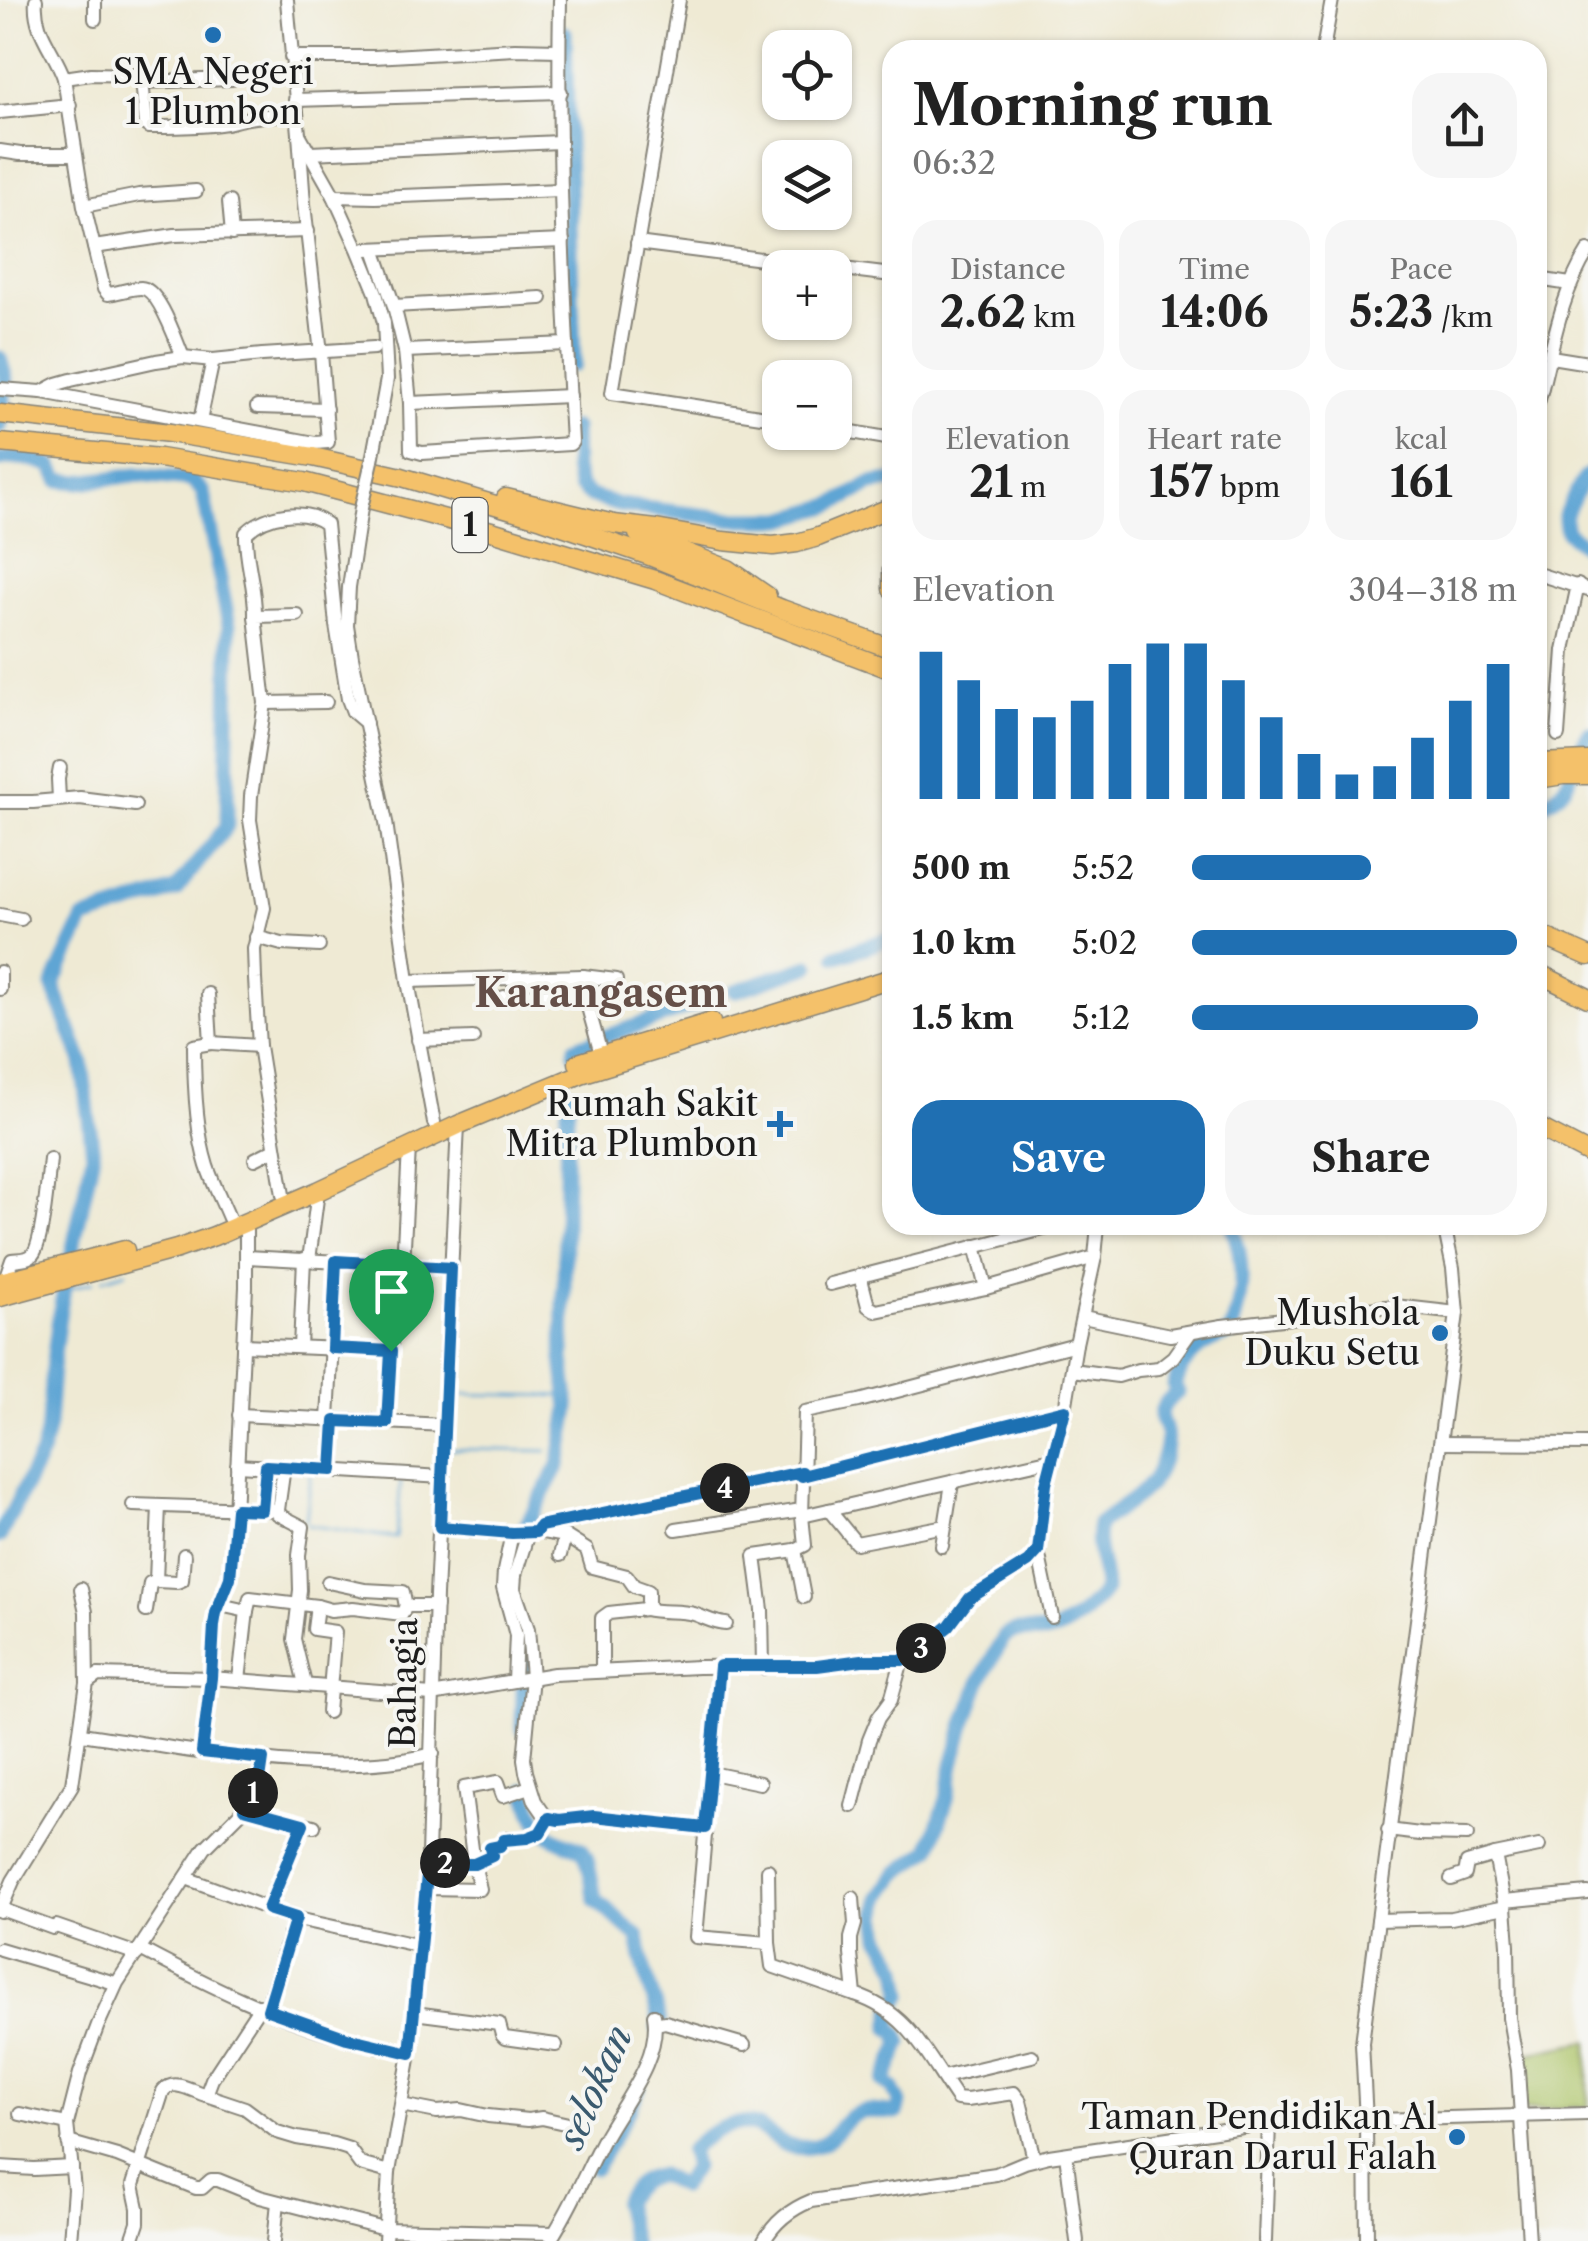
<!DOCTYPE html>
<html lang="en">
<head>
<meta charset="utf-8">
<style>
  :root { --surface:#fff; --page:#f6f6f6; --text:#222; --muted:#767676; --accent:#1f6fb2 }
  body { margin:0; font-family:"Libre Caslon Text",serif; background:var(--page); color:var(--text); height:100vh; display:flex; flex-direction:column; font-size:38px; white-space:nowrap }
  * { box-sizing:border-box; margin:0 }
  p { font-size:32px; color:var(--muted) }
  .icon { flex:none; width:55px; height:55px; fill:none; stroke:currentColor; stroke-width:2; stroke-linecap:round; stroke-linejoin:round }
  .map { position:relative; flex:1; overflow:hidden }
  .drawer { position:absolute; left:882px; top:40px; width:665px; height:1195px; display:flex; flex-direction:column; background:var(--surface); border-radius:30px; box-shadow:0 2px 8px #0004 }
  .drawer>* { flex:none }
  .fabs { position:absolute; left:762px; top:30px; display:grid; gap:20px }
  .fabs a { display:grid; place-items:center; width:90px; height:90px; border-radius:20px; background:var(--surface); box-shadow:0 2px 8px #0004; font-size:50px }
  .pin { position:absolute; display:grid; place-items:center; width:85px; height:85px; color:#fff; margin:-102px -42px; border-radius:50% 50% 50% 0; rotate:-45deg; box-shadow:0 0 10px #0007 }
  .pin .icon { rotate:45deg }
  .km { position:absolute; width:50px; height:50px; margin:-25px; border-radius:50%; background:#222; color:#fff; font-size:28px; line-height:50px; text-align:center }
  .round { display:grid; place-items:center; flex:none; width:105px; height:105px; border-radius:30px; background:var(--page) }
  .overview { display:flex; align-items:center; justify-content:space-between; height:170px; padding:0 30px }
  h1 { font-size:55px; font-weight:700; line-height:75px }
  .figures { display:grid; grid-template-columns:repeat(3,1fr); gap:15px; height:170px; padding:10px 30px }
  .figures div { display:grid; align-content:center; border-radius:25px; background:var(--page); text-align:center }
  .figures b { font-size:42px; font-weight:700 }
  .figures small { font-size:28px; font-weight:400 }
  .figures p { font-size:28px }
  .chart { height:280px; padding:20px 30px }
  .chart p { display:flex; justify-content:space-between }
  .chart svg { width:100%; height:180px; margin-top:10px; stroke:var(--accent); stroke-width:6 }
  .primary-button { display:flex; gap:20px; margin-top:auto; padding:20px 30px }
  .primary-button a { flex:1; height:115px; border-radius:30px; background:var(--accent); color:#fff; font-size:40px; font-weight:700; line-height:115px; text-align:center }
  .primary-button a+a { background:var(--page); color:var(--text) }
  ul { padding:0 30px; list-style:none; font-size:32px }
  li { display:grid; grid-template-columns:160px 120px 1fr; align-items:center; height:75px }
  li i { height:25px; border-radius:12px; background:var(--accent) }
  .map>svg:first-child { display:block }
  .green { fill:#aec56a; stroke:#657043; stroke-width:2.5 }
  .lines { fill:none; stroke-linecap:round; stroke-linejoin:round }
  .stream { stroke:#5ea5d4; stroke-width:2.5 }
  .river { stroke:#5ea5d4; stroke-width:15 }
  .minor-casing { stroke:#868378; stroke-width:16 }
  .highway-casing { stroke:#868378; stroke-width:21 }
  .minor { stroke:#fff; stroke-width:12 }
  .highway { stroke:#f4c16a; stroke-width:18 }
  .minor-bridge-casing { stroke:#868378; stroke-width:16; stroke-linecap:butt }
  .minor-bridge { stroke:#fff; stroke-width:12 }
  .route-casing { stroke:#fff; stroke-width:20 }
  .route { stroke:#1f6fb2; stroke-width:12 }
  .poi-dot { fill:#1f6fb2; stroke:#f6f6f2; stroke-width:4 }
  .labels { text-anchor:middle; stroke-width:8; stroke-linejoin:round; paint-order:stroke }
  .shield { fill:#f6f6f2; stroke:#5d5d5c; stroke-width:2.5 }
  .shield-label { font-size:32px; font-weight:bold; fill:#1c1c1c }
  .poi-label { font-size:35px; fill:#1c1c1c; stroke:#f6f6f2; text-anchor:end }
  .street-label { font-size:35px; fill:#1c1c1c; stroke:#f6f6f2 }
  .water-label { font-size:38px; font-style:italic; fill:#3a5a6f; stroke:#f6f6f2 }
  .quarter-label { font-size:40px; font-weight:bold; fill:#654f48; stroke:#f6f6f2 }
</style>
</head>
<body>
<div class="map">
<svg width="1588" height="2241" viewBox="0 0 1588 2241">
  <rect width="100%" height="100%" fill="#f6f6f2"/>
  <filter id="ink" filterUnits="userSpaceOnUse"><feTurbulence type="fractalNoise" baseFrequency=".01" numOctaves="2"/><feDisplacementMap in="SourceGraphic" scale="20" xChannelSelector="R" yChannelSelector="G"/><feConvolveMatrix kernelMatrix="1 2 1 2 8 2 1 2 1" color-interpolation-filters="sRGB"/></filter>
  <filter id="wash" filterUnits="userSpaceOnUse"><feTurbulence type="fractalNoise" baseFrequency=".0048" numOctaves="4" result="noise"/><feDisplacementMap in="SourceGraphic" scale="40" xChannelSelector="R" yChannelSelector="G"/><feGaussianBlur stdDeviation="2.25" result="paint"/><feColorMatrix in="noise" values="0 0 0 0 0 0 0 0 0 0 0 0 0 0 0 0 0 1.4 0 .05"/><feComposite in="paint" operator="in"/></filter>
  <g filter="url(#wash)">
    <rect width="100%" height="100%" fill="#efead4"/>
    <polygon class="green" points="1588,2041 1588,2107 1522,2110 1522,2054"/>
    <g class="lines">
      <g class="stream">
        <polyline points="238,1234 239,1244"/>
        <polyline points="103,1279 126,1272"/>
        <polyline points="64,1290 93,1282"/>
        <polyline points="449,1449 453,1394 567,1396"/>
        <polyline points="449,1449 547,1451"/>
        <polyline points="306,1521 311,1474"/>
        <polyline points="307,1525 396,1538 401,1480"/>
      </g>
      <g class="river">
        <polyline points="565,33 574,365"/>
        <polyline points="0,358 6,379 0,426"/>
        <polyline points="574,428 575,469 579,486 590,496 619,505 732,519 784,519 832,505 871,484 892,481"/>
        <path d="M 0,460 C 16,456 35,459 52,466 L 59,480 L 79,482 L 137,475 L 192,480 L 203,492 L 229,625 L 227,826 L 176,890 L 84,919 L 53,985 L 82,1062 L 93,1154 L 60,1309 L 52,1369 L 48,1425 L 42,1452 L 0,1536"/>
        <path d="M 1588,475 C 1577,486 1573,502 1564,515 L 1567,532 L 1588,549"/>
        <path d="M 1538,805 C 1573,795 1573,762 1588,733"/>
        <polyline points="837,956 892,938"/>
        <polyline points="735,991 809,966"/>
        <polyline points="575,1053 576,1047 715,998"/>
        <polyline points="509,1572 524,1529 559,1465 569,1409 563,1359 567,1117 570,1093"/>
        <polyline points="518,1627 524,1665 522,1728"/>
        <path d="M 526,1790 C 537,1830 543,1836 582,1849 L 587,1859 L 596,1900 L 638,1937 L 644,1968 L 660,2021 L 658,2028"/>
        <polyline points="595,2168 631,2106 639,2088"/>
        <path d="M 632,2241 L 623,2203 C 633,2186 640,2179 660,2175 L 681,2187 L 694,2167 L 690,2151 C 704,2135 730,2119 752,2125 C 775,2131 776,2151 809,2147 C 837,2144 836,2121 858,2113 C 872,2108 883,2114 896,2113 L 900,2103 L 892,2087 L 884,2082 L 901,2043 L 897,2033 L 890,2028 L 894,2005 L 903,1994 L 899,1968 L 881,1937 L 878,1915 L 880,1898 L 897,1874 L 930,1849 L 947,1799 L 953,1764 L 964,1726 L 981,1679 L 1004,1637 C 1017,1625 1032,1635 1049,1632 C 1069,1629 1093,1606 1105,1590 C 1105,1567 1093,1548 1099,1524 C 1117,1509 1149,1493 1158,1471 C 1162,1460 1169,1445 1166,1432 C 1165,1428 1161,1422 1161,1418 C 1160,1407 1169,1398 1178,1392 L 1174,1386 C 1182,1357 1202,1341 1230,1334 C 1243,1298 1246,1260 1231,1225"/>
      </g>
    </g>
  </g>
  <g filter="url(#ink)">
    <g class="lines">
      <g class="minor-casing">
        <g id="minor">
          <path d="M 36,0 C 33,32 55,51 64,78 L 84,206 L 104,289 L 108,294 C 118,293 130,288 141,288 C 159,288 176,341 183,357"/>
          <polyline points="287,0 299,134 334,196 358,249 376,293 384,323 387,379 372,461"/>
          <polyline points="679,0 612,393 780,419"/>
          <polyline points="95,19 95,0"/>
          <polyline points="1323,50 1332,0"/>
          <polyline points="291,57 374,57 515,49 558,50"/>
          <path d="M 64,78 L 91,74 L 139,75 L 143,90 L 146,125 L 149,127 C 169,127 213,127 231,122 C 252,116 274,115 296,114"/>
          <polyline points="142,82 232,79"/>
          <polyline points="295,100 561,92"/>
          <polyline points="0,112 70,105"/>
          <polyline points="0,151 20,154 75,154"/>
          <polyline points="310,153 560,142"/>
          <polyline points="334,196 375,197 560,190"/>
          <polyline points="229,202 232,234"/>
          <polyline points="84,206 139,195 196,191"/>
          <polyline points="637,243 832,268"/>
          <polyline points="94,247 175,235 308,231"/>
          <polyline points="366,249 563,241"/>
          <path d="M 374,249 L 394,306 L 405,351 L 410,403 L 411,450 L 422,453 L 570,444 L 572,442 C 564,295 557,147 560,0"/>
          <polyline points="835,268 892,275"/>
          <polyline points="1538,279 1570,284"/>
          <polyline points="394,306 541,298"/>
          <polyline points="405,351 567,344"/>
          <polyline points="1551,357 1588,363"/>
          <polyline points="0,389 42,392 315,443 328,442 321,353 304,204 299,134"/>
          <polyline points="42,392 57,384 71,380 156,361 183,357 213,360 262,355 374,348"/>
          <polyline points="410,403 570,396"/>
          <path d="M 1538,403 C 1552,352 1559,297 1588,251"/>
          <polyline points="257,407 326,409"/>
          <polyline points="200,421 213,360"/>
          <polyline points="835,429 892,439"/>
          <polyline points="361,508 349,587 347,625 352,657 386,822 408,981 434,1123"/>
          <polyline points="1538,574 1588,590"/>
          <path d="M 255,616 C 256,588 245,561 246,533 C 265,514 304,507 326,524 L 336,625 L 348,699 L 353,712 L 366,723"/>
          <polyline points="265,703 326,702"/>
          <polyline points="1558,735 1564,650 1578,585"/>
          <polyline points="59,799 58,779 60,768"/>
          <polyline points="0,802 33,802 80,798 135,805"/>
          <polyline points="0,915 21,919"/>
          <polyline points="256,937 282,944 319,946"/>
          <polyline points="0,972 0,989"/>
          <polyline points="583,976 586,1000 601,1054"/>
          <polyline points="408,981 583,976 616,980"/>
          <path d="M 208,994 L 211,1043 L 194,1046 C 194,1083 196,1131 207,1166 C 213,1184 222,1201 229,1218"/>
          <polyline points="504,997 585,993"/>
          <polyline points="418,1040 473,1038"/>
          <polyline points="211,1043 259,1046"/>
          <polyline points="255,1159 275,1149"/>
          <polyline points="283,1195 259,1046 255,979 254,949 264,908 250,820 251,796 265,703 255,616 297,615"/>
          <polyline points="975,1246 986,1288"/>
          <polyline points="247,1257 451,1268"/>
          <polyline points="309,1260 318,1191"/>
          <polyline points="403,1265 409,1148"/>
          <polyline points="860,1275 868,1306 876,1311 986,1288 1095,1257"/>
          <path d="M 5,1280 L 12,1260 C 18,1259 28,1260 33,1254 C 43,1242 48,1177 50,1159"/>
          <polyline points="830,1284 1059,1225"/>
          <polyline points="1083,1317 1170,1335 1222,1326 1395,1306 1457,1313"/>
          <polyline points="243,1345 391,1351"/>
          <polyline points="300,1347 304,1259"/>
          <polyline points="1072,1370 1118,1376 1138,1370 1159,1368 1173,1357 1190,1333"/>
          <polyline points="239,1415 445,1425"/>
          <polyline points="328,1420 336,1261"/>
          <polyline points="387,1423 395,1265"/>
          <polyline points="1440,1443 1588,1444"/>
          <polyline points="237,1465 443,1477"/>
          <polyline points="333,1470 335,1421"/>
          <polyline points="802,1477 1065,1410"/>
          <polyline points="133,1505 278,1510 284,1467"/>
          <polyline points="262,1509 266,1467"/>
          <polyline points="278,1510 278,1514 303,1527 299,1555 300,1590 294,1639 305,1684"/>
          <polyline points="829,1510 856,1543 945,1526"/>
          <polyline points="802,1516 1052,1459"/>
          <polyline points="440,1527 512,1533 535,1532 540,1526 555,1523 802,1472"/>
          <polyline points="676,1529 802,1510"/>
          <polyline points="537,1531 565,1536 587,1550 592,1567 627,1576 634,1586 648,1591 648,1603 645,1609 609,1613 602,1618 602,1671"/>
          <polyline points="512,1533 504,1571 503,1588 516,1635 514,1680"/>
          <polyline points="528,1533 515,1575 514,1589 528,1629 532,1677 524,1759 526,1772 535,1801 544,1814 554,1820 594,1816 705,1828"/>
          <polyline points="942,1546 952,1483"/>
          <polyline points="795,1550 804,1597"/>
          <polyline points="1038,1551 1052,1617"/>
          <polyline points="560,1555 565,1536"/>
          <polyline points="156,1581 177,1582 182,1580 184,1555"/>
          <polyline points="328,1582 365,1590 403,1592 406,1606"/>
          <polyline points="81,1589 86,1612 87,1683"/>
          <polyline points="220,1605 247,1611 250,1598 317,1606 331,1610 353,1608 402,1614 406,1606 436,1606"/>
          <polyline points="317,1606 314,1629 335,1632 328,1712"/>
          <path d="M 645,1609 C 660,1613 680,1610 694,1614 C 706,1618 713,1623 726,1624"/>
          <polyline points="146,1611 150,1583 156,1581 159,1506"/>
          <polyline points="720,1666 696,1937 769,1943"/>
          <polyline points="763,1668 762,1610 755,1556 795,1550 805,1545 802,1516 805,1412 859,1401 1076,1344"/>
          <polyline points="239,1680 247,1611"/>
          <path d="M 81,1734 C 190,1749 326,1781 433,1754"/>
          <polyline points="202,1751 211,1678 432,1695 554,1674 698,1667 817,1666 862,1659 902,1660 911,1656 949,1626 970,1599 988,1585 1028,1562 1038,1551 1046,1484 1065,1410 1076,1344 1095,1257 1098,1225"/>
          <polyline points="711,1773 760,1783"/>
          <polyline points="852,1806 869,1740 878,1718 891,1700 902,1660"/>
          <polyline points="244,1809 314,1826"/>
          <polyline points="1388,1830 1420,1834 1467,1835"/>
          <polyline points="1495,1855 1539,1846"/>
          <polyline points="428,1864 474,1864 464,1788 498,1782 503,1796 530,1787"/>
          <polyline points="768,1870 769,1943 772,1966 855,1995"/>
          <polyline points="186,1878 293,1918 421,1946"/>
          <polyline points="1451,1879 1465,1874 1467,1863 1495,1855 1505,1907 1508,1945 1509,2018 1518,2070 1529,2241"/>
          <polyline points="426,1888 480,1889 474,1864 492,1856 490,1848 500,1846 504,1839 527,1837 540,1833 549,1818"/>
          <path d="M 853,1898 L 855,1924 L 851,1938 L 851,1954 L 855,1995 C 909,2012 927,2056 957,2099 L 967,2100 L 1014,2093 L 1020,2101 L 1034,2159"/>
          <polyline points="1504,1901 1588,1893"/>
          <polyline points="1,1909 53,1928 56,1926 137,1954"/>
          <polyline points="268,1909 303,1824"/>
          <polyline points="0,1911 13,1881 72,1785 87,1683 98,1675 211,1678 214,1625 216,1613 230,1578 234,1534 246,1287 246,1223"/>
          <polyline points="1378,1920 1451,1918 1505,1907"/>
          <polyline points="0,1949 115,1983"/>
          <path d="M 140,1949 C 206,1984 276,2019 349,2039 C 369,2044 390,2048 410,2053"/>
          <polyline points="267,2009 295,1918"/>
          <polyline points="414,2013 499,2024 502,2035 505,2038 556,2045"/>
          <polyline points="655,2024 665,2022 744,2045"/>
          <polyline points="943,2077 1032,2056"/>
          <polyline points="206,2095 245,2108 277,2132 297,2138 333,2144 349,2149 360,2164 389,2172"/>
          <polyline points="401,2105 437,2112 461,2110 488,2116 528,2120 542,2118 573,2125"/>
          <polyline points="20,2114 67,2124"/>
          <polyline points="68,2142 117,2156 196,2188 202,2188 211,2180 218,2180 260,2197 384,2229 554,2233"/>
          <polyline points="1066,2154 1077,2241"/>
          <polyline points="0,2167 34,2169 72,2167"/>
          <path d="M 552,2237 C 571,2207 584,2176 600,2145 C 619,2107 662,2060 654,2015"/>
          <polyline points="70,2241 74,2189 67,2124 80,2073 98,2025 117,1983 205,1848 244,1809 260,1779 263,1759"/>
          <path d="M 132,2241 L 138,2223 L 138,2208 L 133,2185 L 163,2091 C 175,2078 191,2091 206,2095 L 212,2079 L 260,2006"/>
          <polyline points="274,2241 278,2202"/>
          <polyline points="385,2241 389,2172 410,2053 428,1855 436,1595 458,1125"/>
          <path d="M 764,2241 C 775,2221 791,2209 811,2201 L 996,2174 L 1025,2162 L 1049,2156 L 1269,2123 L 1588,2114"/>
          <polyline points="1265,2241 1269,2123"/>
          <polyline points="1367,2241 1366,2121 1362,2043 1457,1313 1453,1268 1444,1225"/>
        </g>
      </g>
      <g class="highway-casing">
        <g id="highway">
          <polyline points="0,414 170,433 313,457 402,477 542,519 647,555 782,609 892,649"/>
          <polyline points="0,443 160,458 304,482 495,532 655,580 892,670"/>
          <polyline points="506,498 614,524 656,529 723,541 773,546 797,543 818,537 892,507"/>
          <polyline points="638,534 728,569 767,596"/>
          <polyline points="892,569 892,589"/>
          <polyline points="1538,763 1588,761"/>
          <polyline points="1538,779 1563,775 1588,775"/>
          <polyline points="1538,934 1588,956"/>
          <polyline points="1538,973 1588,998"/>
          <polyline points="578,1063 711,1022"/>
          <polyline points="1538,1127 1588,1153"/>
          <polyline points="0,1282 125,1250"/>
          <polyline points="0,1297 177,1249 214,1236 318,1191 458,1125 581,1074 892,978"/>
        </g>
      </g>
      <use href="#minor" class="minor"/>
      <use href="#highway" class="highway"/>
      <g class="minor-bridge-casing">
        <polyline id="minor-bridge" points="361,508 372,461"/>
      </g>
      <use href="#minor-bridge" class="minor-bridge"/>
    </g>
  </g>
  <g class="lines" filter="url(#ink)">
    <g class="route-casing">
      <polygon id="route" points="336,1261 451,1268 440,1527 512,1533 536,1532 540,1526 802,1472 802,1476 1065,1410 1046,1484 1038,1551 1028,1562 970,1598 949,1626 911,1656 902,1660 862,1660 817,1666 720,1666 705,1828 594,1816 559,1820 549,1818 540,1833 527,1838 504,1840 500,1846 490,1848 492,1856 474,1864 428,1864 410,2053 347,2038 268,2010 296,1918 268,1909 303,1824 244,1808 260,1780 263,1759 202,1752 211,1678 214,1625 216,1613 230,1578 236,1509 262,1510 266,1466 332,1470 335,1421 387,1423 391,1351 332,1348"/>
    </g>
    <use href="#route" class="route"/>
  </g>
  <g class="poi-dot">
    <circle cx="213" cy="35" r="10"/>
    <path d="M775 1109h10v10h10v10h-10v10h-10v-10h-10v-10h10z"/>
    <circle cx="1440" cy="1333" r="10"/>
    <circle cx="1457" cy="2137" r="10"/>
  </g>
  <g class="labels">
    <rect class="shield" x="452.5" y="498" width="35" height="54" rx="8"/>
    <g class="shield-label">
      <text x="470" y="536">1</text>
    </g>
    <g class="poi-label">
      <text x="213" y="84" text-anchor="middle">SMA Negeri<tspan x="213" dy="40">1 Plumbon</tspan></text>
      <text x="758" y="1116">Rumah Sakit<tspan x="758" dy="40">Mitra Plumbon</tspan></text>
      <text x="1420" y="1325">Mushola<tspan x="1420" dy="40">Duku Setu</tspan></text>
      <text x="1437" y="2129">Taman Pendidikan Al<tspan x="1437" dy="40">Quran Darul Falah</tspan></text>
    </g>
    <g class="street-label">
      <text transform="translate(404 1683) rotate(-89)" y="12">Bahagia</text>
    </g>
    <g class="water-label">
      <text transform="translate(595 2087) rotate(-66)" y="13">selokan</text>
    </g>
    <g class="quarter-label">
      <text x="601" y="1007">Karangasem</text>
    </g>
  </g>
</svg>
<div class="fabs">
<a><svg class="icon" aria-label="locate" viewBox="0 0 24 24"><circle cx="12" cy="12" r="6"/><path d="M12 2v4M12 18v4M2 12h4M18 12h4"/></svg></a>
<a><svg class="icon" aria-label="layers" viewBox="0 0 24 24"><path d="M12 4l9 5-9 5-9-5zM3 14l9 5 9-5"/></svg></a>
<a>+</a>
<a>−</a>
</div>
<div class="pin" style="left:391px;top:1351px;background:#1e9e55"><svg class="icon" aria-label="arrive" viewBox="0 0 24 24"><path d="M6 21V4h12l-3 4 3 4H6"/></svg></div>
<b class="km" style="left:253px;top:1793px">1</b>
<b class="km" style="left:445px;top:1863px">2</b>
<b class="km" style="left:921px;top:1648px">3</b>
<b class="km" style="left:725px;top:1488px">4</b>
<section class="drawer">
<div class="overview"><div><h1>Morning run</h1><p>06:32</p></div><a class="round"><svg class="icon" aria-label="share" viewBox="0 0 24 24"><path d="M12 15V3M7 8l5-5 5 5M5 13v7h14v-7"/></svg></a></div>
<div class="figures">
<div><p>Distance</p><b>2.62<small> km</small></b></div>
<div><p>Time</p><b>14:06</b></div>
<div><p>Pace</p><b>5:23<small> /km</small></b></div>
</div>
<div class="figures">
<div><p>Elevation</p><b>21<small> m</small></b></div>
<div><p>Heart rate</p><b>157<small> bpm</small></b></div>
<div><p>kcal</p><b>161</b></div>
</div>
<div class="chart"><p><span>Elevation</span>304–318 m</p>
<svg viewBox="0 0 160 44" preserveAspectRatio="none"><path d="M5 44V8M15 44V15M25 44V22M35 44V24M45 44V20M55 44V11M65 44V6M75 44V6M85 44V15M95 44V24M105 44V33M115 44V38M125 44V36M135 44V29M145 44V20M155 44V11"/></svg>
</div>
<ul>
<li><b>500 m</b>5:52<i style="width:55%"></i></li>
<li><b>1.0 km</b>5:02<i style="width:100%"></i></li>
<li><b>1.5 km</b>5:12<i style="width:88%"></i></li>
</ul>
<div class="primary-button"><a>Save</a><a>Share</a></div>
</section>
</div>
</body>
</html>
